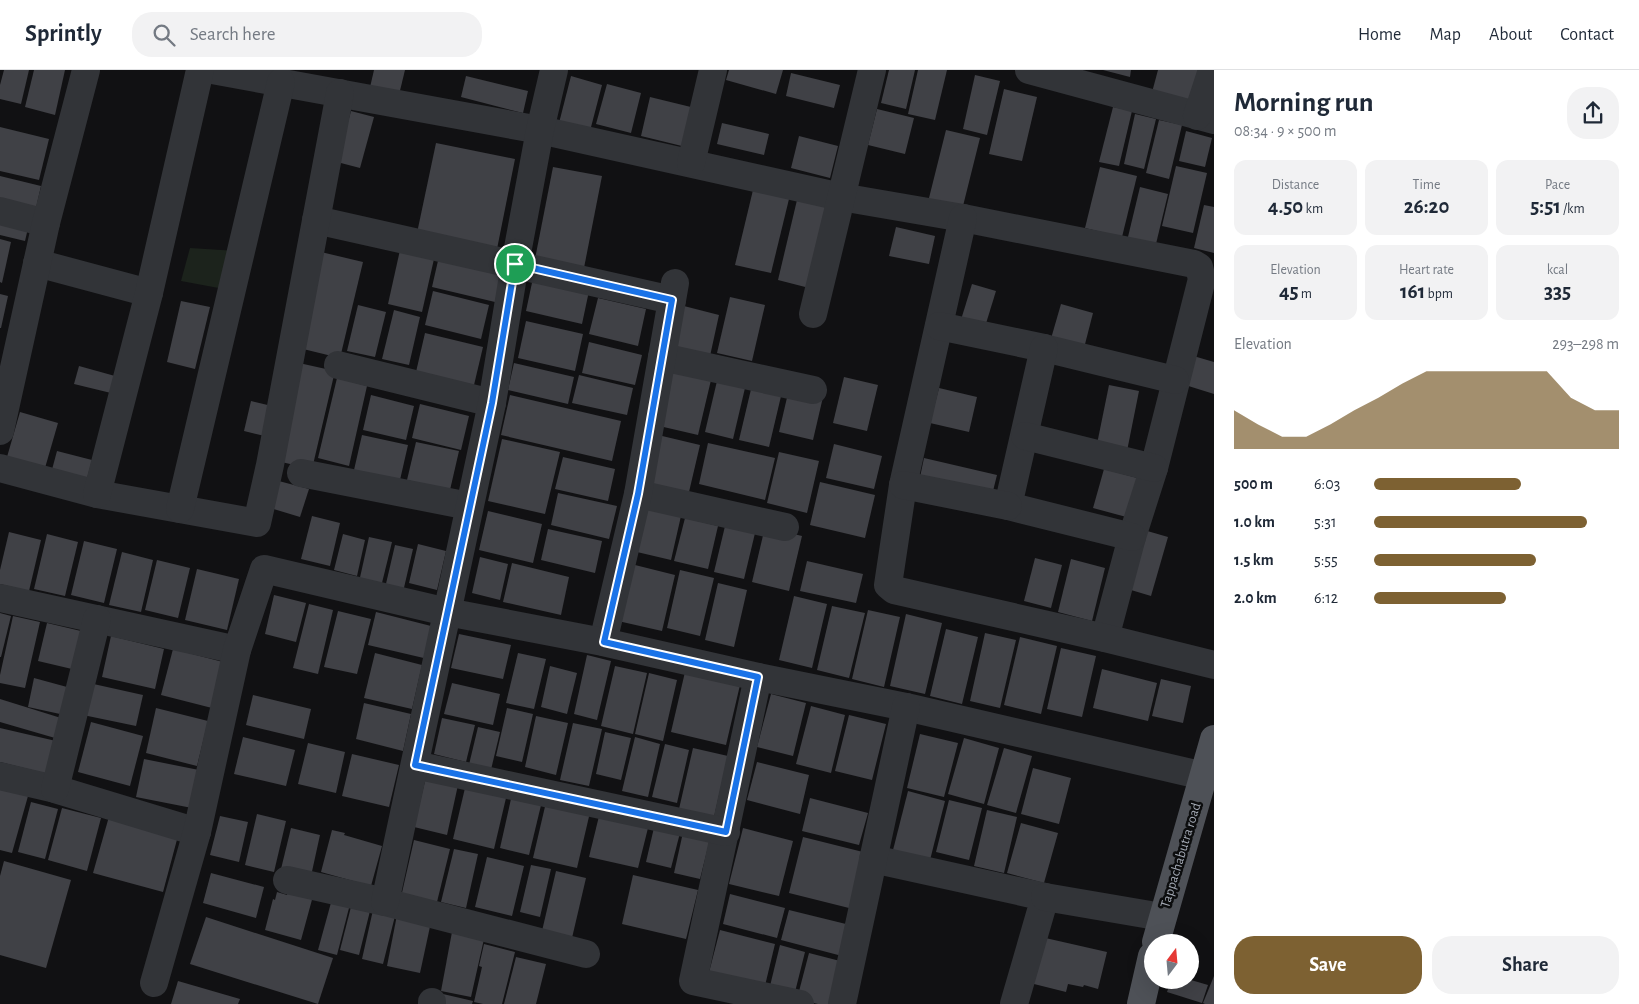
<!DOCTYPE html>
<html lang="en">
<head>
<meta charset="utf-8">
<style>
  :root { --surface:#fff; --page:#f2f2f3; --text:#1f2937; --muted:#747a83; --line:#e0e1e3; --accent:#7d6132 }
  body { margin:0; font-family:"Alegreya Sans",sans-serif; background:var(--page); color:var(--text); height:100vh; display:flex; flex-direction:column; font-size:19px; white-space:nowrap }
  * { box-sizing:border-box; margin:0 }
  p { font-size:16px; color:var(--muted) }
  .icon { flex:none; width:28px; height:28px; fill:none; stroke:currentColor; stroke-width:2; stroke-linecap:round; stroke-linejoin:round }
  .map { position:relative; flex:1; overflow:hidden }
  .details { display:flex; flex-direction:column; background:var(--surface); width:425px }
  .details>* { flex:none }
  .needle { width:32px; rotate:16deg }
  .fabs { position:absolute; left:1144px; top:864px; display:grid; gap:10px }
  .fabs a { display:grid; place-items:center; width:55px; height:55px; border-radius:50%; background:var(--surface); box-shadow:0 5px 20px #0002; font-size:25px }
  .pin { position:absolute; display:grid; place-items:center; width:42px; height:42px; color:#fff; margin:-21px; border:2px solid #fff; border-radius:50%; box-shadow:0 1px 5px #0007 }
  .round { display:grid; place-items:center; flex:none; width:52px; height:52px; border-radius:20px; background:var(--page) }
  .headline { display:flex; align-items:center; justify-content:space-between; height:85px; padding:0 20px }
  h1 { font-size:28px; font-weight:700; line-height:38px }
  .stats { display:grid; grid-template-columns:repeat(3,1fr); gap:8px; height:85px; padding:5px 20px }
  .stats div { display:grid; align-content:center; border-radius:12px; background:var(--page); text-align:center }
  .stats b { font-size:21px; font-weight:700 }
  .stats small { font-size:14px; font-weight:400 }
  .stats p { font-size:14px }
  .chart { height:140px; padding:10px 20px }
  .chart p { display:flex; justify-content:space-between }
  .chart svg { width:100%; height:90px; margin-top:5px; fill:var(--accent); opacity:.7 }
  .action { display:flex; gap:10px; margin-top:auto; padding:10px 20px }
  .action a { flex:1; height:58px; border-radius:20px; background:var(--accent); color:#fff; font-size:20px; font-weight:700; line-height:58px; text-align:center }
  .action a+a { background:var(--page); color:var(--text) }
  ul { padding:0 20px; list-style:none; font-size:16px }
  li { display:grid; grid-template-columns:80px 60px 1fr; align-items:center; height:38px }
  li i { height:12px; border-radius:6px; background:var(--accent) }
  header { display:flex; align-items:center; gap:30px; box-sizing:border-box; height:70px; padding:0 25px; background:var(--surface); border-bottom:1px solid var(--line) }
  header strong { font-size:24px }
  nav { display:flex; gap:28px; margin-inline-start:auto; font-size:18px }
  .search { width:350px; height:45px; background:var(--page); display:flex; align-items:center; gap:12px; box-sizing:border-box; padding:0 18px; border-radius:20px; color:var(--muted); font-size:19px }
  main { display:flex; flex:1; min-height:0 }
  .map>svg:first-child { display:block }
  .green { fill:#1c231c }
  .building { fill:#404146 }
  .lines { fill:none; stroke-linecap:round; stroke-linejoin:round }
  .minor { stroke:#323438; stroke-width:28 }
  .major { stroke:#4e5157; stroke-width:28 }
  .route-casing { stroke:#fff; stroke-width:10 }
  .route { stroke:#1a73e8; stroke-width:6 }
  .labels { text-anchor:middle; stroke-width:5; stroke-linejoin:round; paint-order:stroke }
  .street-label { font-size:14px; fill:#a3a9b4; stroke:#0c0d0e }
</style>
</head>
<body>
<header>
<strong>Sprintly</strong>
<div class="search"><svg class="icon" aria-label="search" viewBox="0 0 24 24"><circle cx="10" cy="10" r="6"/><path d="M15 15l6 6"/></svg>Search here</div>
<nav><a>Home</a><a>Map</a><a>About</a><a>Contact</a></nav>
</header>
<main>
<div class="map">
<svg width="1214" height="934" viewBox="0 0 1214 934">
  <rect width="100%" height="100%" fill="#111113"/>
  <polygon class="green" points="190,178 237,181 224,219 181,211"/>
  <g class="building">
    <polygon points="4,0 29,0 21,34 0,29 0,15"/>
    <polygon points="34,0 65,0 55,45 25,37"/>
    <polygon points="374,0 405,0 397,33 368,26"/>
    <polygon points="729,0 783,0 776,24 726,10"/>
    <polygon points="889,0 915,0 906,39 881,33"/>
    <polygon points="918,0 947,0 935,50 908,44"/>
    <polygon points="1103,0 1131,0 1130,7"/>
    <polygon points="1158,0 1205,0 1194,38 1151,26"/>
    <polygon points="791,3 840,15 834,38 786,26"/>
    <polygon points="975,5 1000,11 987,65 963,59"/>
    <polygon points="466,6 528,21 523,43 461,27"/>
    <polygon points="571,6 602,15 590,61 559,53"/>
    <polygon points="607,14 641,23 631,63 596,54"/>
    <polygon points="1004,19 1037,27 1022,91 989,84"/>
    <polygon points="650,27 695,38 686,77 641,66"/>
    <polygon points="1113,37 1132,41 1119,96 1099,92"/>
    <polygon points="877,39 914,48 905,84 868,75"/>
    <polygon points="351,41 374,47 360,98 337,92"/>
    <polygon points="1135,44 1156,49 1144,99 1124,94"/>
    <polygon points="1159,50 1182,55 1169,109 1146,103"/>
    <polygon points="722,53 769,64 764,85 717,74"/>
    <polygon points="0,57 49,69 39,110 0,101"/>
    <polygon points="946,60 980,68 962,140 928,132"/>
    <polygon points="1186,61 1212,68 1205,97 1179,91"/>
    <polygon points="799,66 838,76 830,108 791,98"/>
    <polygon points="436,73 515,89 497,179 417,163"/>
    <polygon points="1176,96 1207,103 1193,163 1162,156"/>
    <polygon points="553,97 602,106 583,203 534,194"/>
    <polygon points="1100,97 1137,106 1122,167 1085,158"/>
    <polygon points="0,106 41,116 34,147 0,139"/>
    <polygon points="1140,117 1168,124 1155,178 1127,171"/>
    <polygon points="753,120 789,129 771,203 735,195"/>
    <polygon points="797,130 832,139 813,219 778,210"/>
    <polygon points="1204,135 1214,137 1214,183 1194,178"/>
    <polygon points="0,147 29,154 25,171 0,165"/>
    <polygon points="896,157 935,166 929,194 889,186"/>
    <polygon points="0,169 11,172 2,213 0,212"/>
    <polygon points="400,180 434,189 422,242 388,234"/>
    <polygon points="321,182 363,192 340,288 299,278"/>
    <polygon points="440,182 503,197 495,232 432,217"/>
    <polygon points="533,208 589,221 582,254 526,241"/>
    <polygon points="972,214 996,221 984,260 960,253"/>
    <polygon points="433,221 489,235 481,269 425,255"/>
    <polygon points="0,224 8,226 1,258 0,258"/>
    <polygon points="730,227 765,235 752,291 717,283"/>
    <polygon points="598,228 646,239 638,276 589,264"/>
    <polygon points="181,231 210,237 195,299 167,292"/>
    <polygon points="1061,234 1093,243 1083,282 1050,272"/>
    <polygon points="358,235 386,242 375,287 347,281"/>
    <polygon points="680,235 719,245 710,286 670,277"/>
    <polygon points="394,240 420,247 409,295 382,289"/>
    <polygon points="526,251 583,264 575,301 518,288"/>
    <polygon points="425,263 483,277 474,315 416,302"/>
    <polygon points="589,272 642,285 635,315 582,303"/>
    <polygon points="1190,285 1214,292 1214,324 1182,314"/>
    <polygon points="299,293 335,301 312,399 277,391"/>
    <polygon points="514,293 574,307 568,334 508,320"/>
    <polygon points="79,296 115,306 111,323 74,314"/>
    <polygon points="668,301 711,310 698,365 655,355"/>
    <polygon points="579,305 633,318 627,345 572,333"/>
    <polygon points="844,307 878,315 867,361 833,353"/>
    <polygon points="337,308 367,316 349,396 318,388"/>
    <polygon points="717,311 745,318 733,369 705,362"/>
    <polygon points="752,315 782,322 769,377 739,370"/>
    <polygon points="1109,315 1139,321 1127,381 1097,374"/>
    <polygon points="939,318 977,327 969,362 930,353"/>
    <polygon points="789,319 823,327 813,370 779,362"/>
    <polygon points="371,325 414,336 406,370 363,360"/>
    <polygon points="510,325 621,351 612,391 501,365"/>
    <polygon points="251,331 276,337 269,367 244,361"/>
    <polygon points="420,334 469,346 461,380 412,368"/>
    <polygon points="20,342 58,353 45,398 7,387"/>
    <polygon points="362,365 408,375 400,410 354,400"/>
    <polygon points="658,365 700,375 689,422 647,413"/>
    <polygon points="502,369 560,382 545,444 488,431"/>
    <polygon points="416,372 459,381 450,420 407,410"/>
    <polygon points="708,373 775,388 765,430 699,414"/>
    <polygon points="834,374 882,386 874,419 826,408"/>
    <polygon points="57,381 92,390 85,416 50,407"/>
    <polygon points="779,382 819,391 807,443 767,433"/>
    <polygon points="563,387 615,399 608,431 555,419"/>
    <polygon points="924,388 997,405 991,429 919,412"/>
    <polygon points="1104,399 1141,409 1130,448 1093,438"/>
    <polygon points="275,410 309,419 300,447 267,437"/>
    <polygon points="820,412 875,425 865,468 810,455"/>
    <polygon points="558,423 617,436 609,469 551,455"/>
    <polygon points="647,438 681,446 671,490 637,482"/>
    <polygon points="488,441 542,454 533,493 479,480"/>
    <polygon points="312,446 340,453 330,496 301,489"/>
    <polygon points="685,448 718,456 708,499 674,491"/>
    <polygon points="726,452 756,459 744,509 714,502"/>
    <polygon points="765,457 802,466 789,521 752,512"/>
    <polygon points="1137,458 1168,467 1151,526 1121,517"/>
    <polygon points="548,459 602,471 595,503 541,490"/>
    <polygon points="9,462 41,470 29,521 0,514 0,500"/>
    <polygon points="47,464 78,472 65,526 34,519"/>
    <polygon points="343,464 365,470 357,506 334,500"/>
    <polygon points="369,467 392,472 381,517 359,512"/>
    <polygon points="84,471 117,479 104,533 71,525"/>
    <polygon points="418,474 446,481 437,520 409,513"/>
    <polygon points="395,475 413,479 403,522 385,518"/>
    <polygon points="122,482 153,490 141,542 109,535"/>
    <polygon points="480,487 508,494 500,530 472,523"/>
    <polygon points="1035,488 1062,495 1051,538 1024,531"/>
    <polygon points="1071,489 1105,498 1092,551 1058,542"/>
    <polygon points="157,490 190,498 178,548 145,540"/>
    <polygon points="807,491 863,504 856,533 800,521"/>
    <polygon points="512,493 569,507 561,545 503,532"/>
    <polygon points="631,494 675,505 662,561 618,551"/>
    <polygon points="197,499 239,509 227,560 185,550"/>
    <polygon points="680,500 714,508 700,566 667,558"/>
    <polygon points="718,513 747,520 734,577 705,570"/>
    <polygon points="274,525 306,533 296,572 265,564"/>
    <polygon points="794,526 827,534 812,598 779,590"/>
    <polygon points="309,534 333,540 318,604 293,598"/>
    <polygon points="832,536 865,543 849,608 817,600"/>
    <polygon points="868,540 900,547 884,617 852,609"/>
    <polygon points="338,541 371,549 357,604 324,597"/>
    <polygon points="376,542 435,557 428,589 368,575"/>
    <polygon points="0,543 11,546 1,587 0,587"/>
    <polygon points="906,544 942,553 925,624 890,616"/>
    <polygon points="13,546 40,552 25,618 0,613 0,605"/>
    <polygon points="47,553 81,561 72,599 38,591"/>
    <polygon points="946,559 978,567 962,634 930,626"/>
    <polygon points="985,563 1016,570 1000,638 970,631"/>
    <polygon points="459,564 511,575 503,609 451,598"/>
    <polygon points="111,566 164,579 155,619 102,607"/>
    <polygon points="1020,567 1057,576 1041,644 1004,635"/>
    <polygon points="1061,578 1096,586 1082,647 1047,639"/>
    <polygon points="173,579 223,592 212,638 161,625"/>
    <polygon points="375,583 422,595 412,639 364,628"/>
    <polygon points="518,583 546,589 534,639 506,633"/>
    <polygon points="587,585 611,591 597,650 574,644"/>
    <polygon points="550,596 577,603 567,644 541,637"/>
    <polygon points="615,596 647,603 633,664 601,656"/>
    <polygon points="1102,599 1157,613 1148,651 1093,638"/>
    <polygon points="685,602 740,615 726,675 671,662"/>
    <polygon points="649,603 677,610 663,671 635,664"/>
    <polygon points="34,608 67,617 60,644 28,637"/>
    <polygon points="1161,609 1191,616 1183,653 1152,646"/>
    <polygon points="89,613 143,625 136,656 83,645"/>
    <polygon points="452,613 500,624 493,655 444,644"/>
    <polygon points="771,624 806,633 793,686 757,677"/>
    <polygon points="253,625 311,639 304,669 246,655"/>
    <polygon points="0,629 61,648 55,668 0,652"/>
    <polygon points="364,633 411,644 403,681 356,669"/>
    <polygon points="811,636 845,645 831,703 796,694"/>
    <polygon points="156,638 208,651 197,696 146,683"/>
    <polygon points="507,638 533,644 522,692 496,686"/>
    <polygon points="849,645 886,654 872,710 835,701"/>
    <polygon points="536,646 568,653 556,705 525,697"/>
    <polygon points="442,648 475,655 466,692 434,684"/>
    <polygon points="91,652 143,666 130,716 78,702"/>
    <polygon points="573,653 602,659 589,716 560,710"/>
    <polygon points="478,657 500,662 489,708 467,703"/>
    <polygon points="0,658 56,671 48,704 0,692"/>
    <polygon points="605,662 631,668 621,710 596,704"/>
    <polygon points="920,664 958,673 944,727 907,718"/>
    <polygon points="243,667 295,680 286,716 234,704"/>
    <polygon points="635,667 660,674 648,727 622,721"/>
    <polygon points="964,668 999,678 984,734 948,724"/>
    <polygon points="308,673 345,682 336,723 298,714"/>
    <polygon points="665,674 689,680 677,733 652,727"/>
    <polygon points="693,678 728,686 714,747 679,739"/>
    <polygon points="1004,678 1032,686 1016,743 987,735"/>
    <polygon points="352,684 399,695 389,737 342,726"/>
    <polygon points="144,689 204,701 197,739 136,727"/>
    <polygon points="757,692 809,705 800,744 747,730"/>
    <polygon points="1033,698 1071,708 1059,754 1021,744"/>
    <polygon points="426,707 458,715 447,765 414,757"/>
    <polygon points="465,718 506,728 494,779 453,769"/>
    <polygon points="0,719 28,726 12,783 0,780"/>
    <polygon points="513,720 543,727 529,785 500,778"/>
    <polygon points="908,721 945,731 929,794 892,784"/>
    <polygon points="547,728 591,738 577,798 533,788"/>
    <polygon points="810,728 868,743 859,775 802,761"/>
    <polygon points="949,730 982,738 969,790 936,782"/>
    <polygon points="31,732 58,739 45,789 18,782"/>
    <polygon points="62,738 101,748 87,801 48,790"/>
    <polygon points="987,740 1017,747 1004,803 974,796"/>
    <polygon points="600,742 649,754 638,798 589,787"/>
    <polygon points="110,743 179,762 163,822 93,803"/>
    <polygon points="257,744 286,751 274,802 245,795"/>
    <polygon points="220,746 248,752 239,792 210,785"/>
    <polygon points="656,749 682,755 671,798 646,792"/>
    <polygon points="1021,753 1058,763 1044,813 1007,803"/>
    <polygon points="291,758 320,765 311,806 281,799"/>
    <polygon points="684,758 711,765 700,809 674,803"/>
    <polygon points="743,758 793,771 779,826 729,814"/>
    <polygon points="332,760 345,763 344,765 382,776 371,816 321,802"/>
    <polygon points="803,767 863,782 849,838 789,823"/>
    <polygon points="414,770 450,779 436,836 401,827"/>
    <polygon points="454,779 478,784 466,838 441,832"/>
    <polygon points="487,787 524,796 512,846 475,837"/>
    <polygon points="4,791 71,810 46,898 0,885 0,806"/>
    <polygon points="531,795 551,799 540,847 520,842"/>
    <polygon points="556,801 586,808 572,868 542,861"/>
    <polygon points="211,803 264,817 256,848 203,833"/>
    <polygon points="633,805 698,820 686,869 622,854"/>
    <polygon points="288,821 313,826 301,870 265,860 273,829 275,830 277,822 287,825"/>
    <polygon points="730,824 785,838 777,868 723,854"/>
    <polygon points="332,829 350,834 337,885 318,880"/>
    <polygon points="353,829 372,833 359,885 340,880"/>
    <polygon points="373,840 395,846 383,894 362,889"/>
    <polygon points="789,840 850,855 842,886 781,870"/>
    <polygon points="397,845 431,852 420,903 387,896"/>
    <polygon points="206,847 333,888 318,934 190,894"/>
    <polygon points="720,860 775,874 763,924 707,910"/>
    <polygon points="452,862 484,869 471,927 441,921"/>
    <polygon points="1041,867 1107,882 1098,919 1084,915 1083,917 1068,914 1066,922 1030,913"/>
    <polygon points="484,874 515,882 502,934 483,934 474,932 482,897 479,896"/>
    <polygon points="780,875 805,882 795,922 770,916"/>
    <polygon points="809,883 844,892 833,934 818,934 797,929"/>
    <polygon points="516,887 546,894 536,934 504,934"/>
    <polygon points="1214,906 1214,934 1205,934 1203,933"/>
    <polygon points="1171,910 1191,910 1208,915 1202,933 1167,922"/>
    <polygon points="178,911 240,929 238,934 171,934"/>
    <polygon points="443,924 473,931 472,934 441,934"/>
  </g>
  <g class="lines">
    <g class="minor">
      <polyline points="212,0 540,60 841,127 963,148 1194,194 1199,197 1202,209 1154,398 1132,467 1105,568"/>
      <polyline points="1029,0 1214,50"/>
      <polyline points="1197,46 1212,0"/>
      <polyline points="691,93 713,0"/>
      <polyline points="0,141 46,153"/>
      <polyline points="963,148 903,415 888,515 894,520 1105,568 1214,595"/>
      <polyline points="316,150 672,230"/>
      <polyline points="37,193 149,223"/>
      <polyline points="813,244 872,0"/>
      <polyline points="939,256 1044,278 1175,310"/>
      <polyline points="1044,278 1008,436 1132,467"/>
      <polyline points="662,287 813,320"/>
      <polyline points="338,295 492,333"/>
      <polyline points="0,361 46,153 86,0"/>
      <polyline points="1025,366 1154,398"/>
      <polyline points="0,398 97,424 257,453 270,395 340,23"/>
      <polyline points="301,403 469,436"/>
      <polyline points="903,415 1008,436"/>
      <polyline points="97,424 149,223 200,0"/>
      <polyline points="638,424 785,457"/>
      <polyline points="180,439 281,12"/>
      <polyline points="0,528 237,580"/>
      <polyline points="603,572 638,424 675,213"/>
      <polyline points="758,607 693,911 800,934"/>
      <polyline points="415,695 726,762"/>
      <polyline points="0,706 55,719 197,762"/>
      <polyline points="55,719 97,549"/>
      <polyline points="873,789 1045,827 1014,934"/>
      <polyline points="287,810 385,832 586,884"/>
      <polyline points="1045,827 1162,847"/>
      <polyline points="385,832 492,333 515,194 540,60 554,0"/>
      <polyline points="154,913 197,762 237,580 264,499 447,542 603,572 758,607 906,637 1204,706"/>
      <polyline points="432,934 432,932"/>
      <polyline points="842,934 906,637"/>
    </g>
    <g class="major">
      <polyline points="1156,872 1214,669"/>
      <polyline points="1141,934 1152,886"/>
    </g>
  </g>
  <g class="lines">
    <g class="route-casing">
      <polygon id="route" points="515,194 672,230 638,424 604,572 758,607 726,762 415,695 492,333"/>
    </g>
    <use href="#route" class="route"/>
  </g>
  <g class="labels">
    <g class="street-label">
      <text transform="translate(1180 785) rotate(-73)" y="5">Tappachabutra road</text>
    </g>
  </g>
</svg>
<div class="fabs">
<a><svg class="needle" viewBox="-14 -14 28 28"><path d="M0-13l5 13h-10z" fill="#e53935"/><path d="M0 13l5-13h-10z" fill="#747a83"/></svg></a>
</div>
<div class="pin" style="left:515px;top:194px;background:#1e9e55"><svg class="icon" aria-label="arrive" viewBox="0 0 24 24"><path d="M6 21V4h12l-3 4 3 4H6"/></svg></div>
</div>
<section class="details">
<div class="headline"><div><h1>Morning run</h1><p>08:34 · 9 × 500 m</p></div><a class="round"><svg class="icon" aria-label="share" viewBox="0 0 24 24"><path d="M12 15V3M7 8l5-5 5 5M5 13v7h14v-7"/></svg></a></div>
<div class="stats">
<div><p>Distance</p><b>4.50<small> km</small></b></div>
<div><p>Time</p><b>26:20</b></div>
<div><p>Pace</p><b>5:51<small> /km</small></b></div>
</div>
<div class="stats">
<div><p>Elevation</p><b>45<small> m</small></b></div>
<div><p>Heart rate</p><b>161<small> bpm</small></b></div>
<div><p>kcal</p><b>335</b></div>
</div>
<div class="chart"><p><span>Elevation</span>293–298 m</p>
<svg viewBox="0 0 160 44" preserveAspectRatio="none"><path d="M0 44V25L10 32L20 38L30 38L40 32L50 25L60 19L70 12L80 6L90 6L100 6L110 6L120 6L130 6L140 19L150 25L160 25V44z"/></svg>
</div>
<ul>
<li><b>500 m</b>6:03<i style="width:60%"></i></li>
<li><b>1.0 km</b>5:31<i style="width:87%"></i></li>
<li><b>1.5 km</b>5:55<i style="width:66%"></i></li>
<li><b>2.0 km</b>6:12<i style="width:54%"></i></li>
</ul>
<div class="action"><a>Save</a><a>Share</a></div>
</section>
</main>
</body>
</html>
